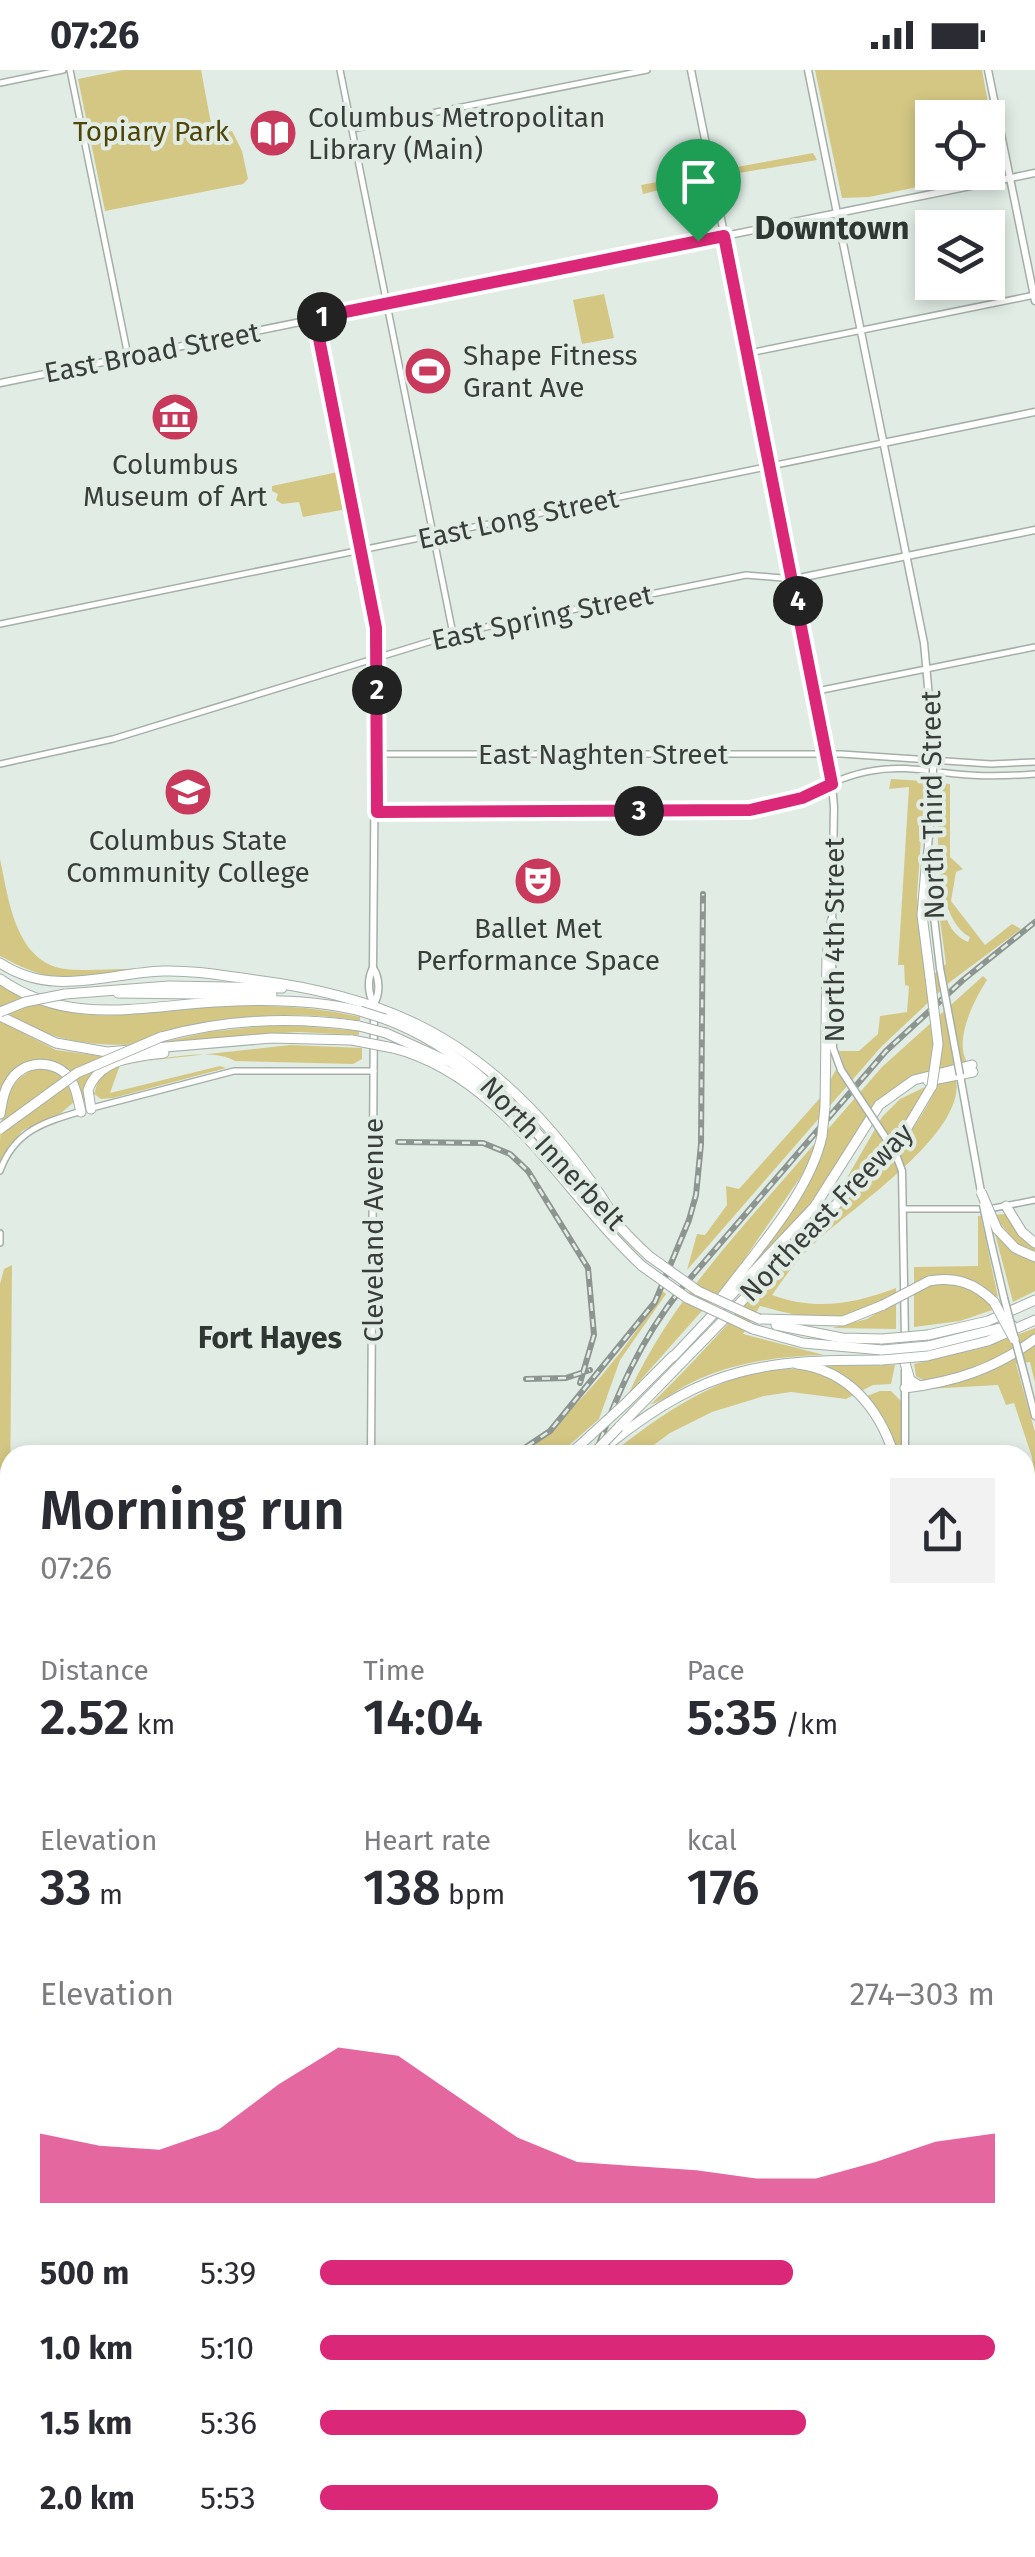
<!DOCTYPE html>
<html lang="en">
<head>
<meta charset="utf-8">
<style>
  :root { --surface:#fff; --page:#f2f2f3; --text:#2b2b33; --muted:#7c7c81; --accent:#db2777 }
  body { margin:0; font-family:"Fira Sans",sans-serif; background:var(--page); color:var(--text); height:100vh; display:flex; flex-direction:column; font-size:38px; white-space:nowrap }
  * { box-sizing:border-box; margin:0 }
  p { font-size:32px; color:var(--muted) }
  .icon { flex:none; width:55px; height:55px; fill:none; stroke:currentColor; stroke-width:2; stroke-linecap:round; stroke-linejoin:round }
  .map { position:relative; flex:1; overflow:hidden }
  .drawer { position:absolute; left:0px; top:1375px; width:1035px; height:1112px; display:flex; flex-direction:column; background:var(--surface); border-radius:30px 30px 0 0; box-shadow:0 5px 15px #0003 }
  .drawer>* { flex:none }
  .buttons { position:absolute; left:915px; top:30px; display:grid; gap:20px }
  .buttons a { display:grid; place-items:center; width:90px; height:90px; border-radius:0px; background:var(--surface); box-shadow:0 5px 15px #0003; font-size:50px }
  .pin { position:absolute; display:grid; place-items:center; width:85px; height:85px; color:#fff; margin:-102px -42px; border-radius:50% 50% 50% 0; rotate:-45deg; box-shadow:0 0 10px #0007 }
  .pin .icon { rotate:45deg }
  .km { position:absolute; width:50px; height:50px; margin:-25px; border-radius:50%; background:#222; color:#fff; font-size:28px; line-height:50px; text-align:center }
  .round { display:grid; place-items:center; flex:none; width:105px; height:105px; border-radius:0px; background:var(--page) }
  .summary { display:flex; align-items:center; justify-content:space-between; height:170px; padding:0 40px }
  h1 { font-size:55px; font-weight:600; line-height:75px }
  .figures { display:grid; grid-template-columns:repeat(3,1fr); gap:15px; height:170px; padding:10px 40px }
  .figures div { display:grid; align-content:center }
  .figures b { font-size:50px; font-weight:600 }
  .figures small { font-size:28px; font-weight:400 }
  .figures p { font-size:28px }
  .chart { height:280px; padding:20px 40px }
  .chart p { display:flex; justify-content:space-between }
  .chart svg { width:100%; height:180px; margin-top:10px; fill:var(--accent); opacity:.7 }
  ul { padding:0 40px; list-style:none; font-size:32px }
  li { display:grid; grid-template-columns:160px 120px 1fr; align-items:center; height:75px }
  li i { height:25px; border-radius:12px; background:var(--accent) }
  .status { display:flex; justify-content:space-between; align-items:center; height:70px; padding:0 50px; background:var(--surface); direction:ltr }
  .status svg { height:28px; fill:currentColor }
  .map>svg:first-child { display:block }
  .green { fill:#d4c784 }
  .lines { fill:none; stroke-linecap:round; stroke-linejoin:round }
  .tertiary-casing { stroke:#a4afa8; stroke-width:8 }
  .secondary-casing { stroke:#a4afa8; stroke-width:8 }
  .primary-casing { stroke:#a4afa8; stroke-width:9 }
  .motorway-casing { stroke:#a4afa8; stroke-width:11 }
  .tertiary { stroke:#fff; stroke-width:5 }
  .secondary { stroke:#fff; stroke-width:5 }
  .primary { stroke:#fff; stroke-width:6 }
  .motorway { stroke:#fff; stroke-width:9 }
  .rail-casing { stroke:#8d9590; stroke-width:6 }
  .rail { stroke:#e1ece5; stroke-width:2.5; stroke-dasharray:8; stroke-linecap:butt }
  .primary-bridge-casing { stroke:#a4afa8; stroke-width:9; stroke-linecap:butt }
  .motorway-bridge-casing { stroke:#a4afa8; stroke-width:11; stroke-linecap:butt }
  .primary-bridge { stroke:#fff; stroke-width:6 }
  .motorway-bridge { stroke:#fff; stroke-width:9 }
  .route-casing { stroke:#fff; stroke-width:20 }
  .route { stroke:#db2777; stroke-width:12 }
  .labels { text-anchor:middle; stroke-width:8; stroke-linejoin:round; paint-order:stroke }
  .poi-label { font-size:28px; fill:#3a3e3b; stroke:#e1ece5 }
  .park-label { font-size:28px; fill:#504508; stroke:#e1ece5 }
  .street-label { font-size:28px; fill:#3a3e3b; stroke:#e1ece5 }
  .neighbourhood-label { font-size:30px; font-weight:bold; fill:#2e3731; stroke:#e1ece5 }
  .quarter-label { font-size:32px; font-weight:bold; fill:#2e3731; stroke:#e1ece5 }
</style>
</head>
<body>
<div class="status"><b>07:26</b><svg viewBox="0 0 49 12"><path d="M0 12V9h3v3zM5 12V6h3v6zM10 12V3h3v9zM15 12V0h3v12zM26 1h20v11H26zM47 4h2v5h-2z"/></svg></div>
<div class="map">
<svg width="1035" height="2487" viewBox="0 0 1035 2487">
  <rect width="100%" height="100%" fill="#e1ece5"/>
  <g class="green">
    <polygon points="123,0 201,0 213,64 232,61 242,81 248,109 243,114 105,141 78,9"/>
    <polygon points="815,0 982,0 1000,98 988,102 988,48 932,48 932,102 985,103 869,127 842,128"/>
    <polygon points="813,83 817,90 703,109 643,124 641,115"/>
    <polygon points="604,224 614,268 582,274 573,230"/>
    <polygon points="338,402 347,439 303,447 299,432 282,434 276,430 278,424 272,421 272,416"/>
    <path d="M 891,709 L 925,711 L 917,826 L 926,911 L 946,894 L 933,799 C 946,822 937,858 968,872 L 970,867 C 932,848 936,750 941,713 L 950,714 L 950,787 L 963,799 L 956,802 L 951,831 L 985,875 L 1012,854 L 1021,859 L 950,912 L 881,977 L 687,1200 L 697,1164 L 705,1165 L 727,1135 L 726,1116 L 739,1119 L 820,1028 L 842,989 L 839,981 L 859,981 L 878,964 L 880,946 L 907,942 L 909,916 L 905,915 L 904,895 L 898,895 L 909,717 L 889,719 Z"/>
    <path d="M 0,789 C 8,825 14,884 56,897 C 73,903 123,898 144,899 C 79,910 59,918 0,886 Z"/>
    <path d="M 983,906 L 987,910 C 973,932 954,970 967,992 C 859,1014 877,1044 821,1122 C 801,1149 777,1173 755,1197 L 752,1195 L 814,1101 L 828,1059 L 882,997 Z"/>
    <path d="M 0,913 C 71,962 135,942 215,937 C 264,934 312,936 360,947 L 360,951 C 291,939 226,946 158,963 L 160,973 C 104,978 46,975 0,937 Z"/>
    <polygon points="0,951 56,980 116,988 90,1007 84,1034 73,1006 31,992 0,1028"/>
    <polygon points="280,954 359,961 359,965 298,962 163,972 209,962"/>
    <path d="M 290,975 L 362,978 L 362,989 L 353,994 L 235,991 C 211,976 152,991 120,995 L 110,1023 L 220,996 L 226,998 L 113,1028 L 101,1029 L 94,1024 L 100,1005 L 118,994 Z"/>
    <path d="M 39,998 C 59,999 71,1012 74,1032 L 61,1043 L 22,1061 L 0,1091 C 0,1058 0,1007 39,998 Z"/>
    <path d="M 956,1010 C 966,1063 853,1137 817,1171 C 799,1187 785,1206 772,1225 C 815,1241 854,1234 896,1218 L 896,1259 L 832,1258 L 867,1249 L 888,1236 L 888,1226 C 841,1256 811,1250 760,1236 L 743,1264 L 824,1285 C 781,1286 738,1292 699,1309 C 682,1316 665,1330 650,1335 C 704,1283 753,1225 804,1171 C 852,1120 911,1080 938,1013 Z"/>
    <polygon points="927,1016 904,1058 836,1127 882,1047 900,1029"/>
    <path d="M 815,1073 L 806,1099 L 732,1207 L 629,1323 C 671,1229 749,1151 815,1073 Z"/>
    <path d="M 1006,1144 L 1015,1161 L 1035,1176 L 1035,1182 L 1018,1175 L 996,1148 L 981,1148 L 998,1227 C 977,1218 944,1201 919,1210 L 919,1218 C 951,1210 972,1215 995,1239 L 960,1251 L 914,1257 L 914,1197 L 978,1196 L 978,1146 Z"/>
    <polygon points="995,1164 1008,1177 1035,1190 1035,1221 1013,1232"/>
    <polygon points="12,1195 10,1433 0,1397 0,1214 4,1199"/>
    <path d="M 662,1221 L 666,1224 L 620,1290 L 599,1349 L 558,1385 L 513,1385 C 566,1357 632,1273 662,1221 Z"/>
    <path d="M 1035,1258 L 1035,1265 C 1013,1279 939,1326 916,1306 L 914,1294 L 982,1278 Z"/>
    <polygon points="1035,1274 1035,1313 1030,1292 1016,1294 1035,1362 1035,1424 1032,1387 1014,1333 1006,1335 998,1315 927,1319 980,1306"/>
    <path d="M 895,1295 L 891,1314 L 873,1315 L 846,1329 L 791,1322 L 764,1326 L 712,1342 L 670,1363 L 640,1385 L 609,1385 C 664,1343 732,1291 807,1300 C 824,1302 842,1312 858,1318 L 826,1296 Z"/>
    <polygon points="880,1321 891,1321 902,1332 902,1385 897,1385 883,1352 867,1326"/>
  </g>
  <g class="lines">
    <g class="tertiary-casing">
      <g id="tertiary">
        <polyline points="70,0 128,286"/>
        <polyline points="340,0 453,564"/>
        <polyline points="0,13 63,0"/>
        <polyline points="352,59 647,0"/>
        <polyline points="749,283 1035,225"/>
        <polyline points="817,621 1035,577"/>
        <polyline points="92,1038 234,1001 374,1001"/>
        <path d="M 0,1101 C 14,1061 44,1052 82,1041"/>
        <polyline points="905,1139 989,1139 1035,1130"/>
        <polyline points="0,1163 0,1173"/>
        <polyline points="0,1812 10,1812"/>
        <polyline points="1025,1833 1035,1834"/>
      </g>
    </g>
    <g class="secondary-casing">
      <g id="secondary">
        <polyline points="0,554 883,373"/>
        <polyline points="377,684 841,684 991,694 1035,692"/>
        <polyline points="0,694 113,669 461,562 746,505 794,509"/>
        <path d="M 377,741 L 753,740 C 796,734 830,708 871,701 C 900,695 928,701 957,704 C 983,707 1009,706 1035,704"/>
        <polyline points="0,2211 10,2211"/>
        <polyline points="1025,2211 1035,2211"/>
      </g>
    </g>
    <g class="primary-casing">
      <g id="primary">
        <polyline points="691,0 829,684 834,737 832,855"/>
        <polyline points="808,0 924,573 933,671"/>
        <polyline points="988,0 1035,231"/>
        <path d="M 315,249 L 376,558 L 373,898 C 367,909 368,924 374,934"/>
        <polyline points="0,313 1035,103"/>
        <polyline points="883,373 1035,342"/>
        <polyline points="794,509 1035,460"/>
        <polyline points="927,787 933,721"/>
        <polyline points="929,805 940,898"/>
        <polyline points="832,877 833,978 841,1000"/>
        <polyline points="960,1005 981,1122"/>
        <polyline points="902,1101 905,1269"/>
        <polyline points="990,1168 1004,1228"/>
        <polyline points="905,1301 905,1385"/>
        <polyline points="1025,1307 1035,1346"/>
        <path d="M 371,1385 L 374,934 C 380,924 380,908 373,898"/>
        <polyline points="1025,2087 1035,2134"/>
        <polyline points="172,2487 179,2478"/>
      </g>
    </g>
    <g class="motorway-casing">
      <g id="motorway">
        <polyline points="927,787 922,845 930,907"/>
        <path d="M 0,893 C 53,928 106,903 163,901 C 194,900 225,906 255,910 C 382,926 468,965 552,1062 C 577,1091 601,1122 619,1156"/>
        <path d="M 0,909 C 67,956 139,937 215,932 C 263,929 313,929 360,941"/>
        <polyline points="118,923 272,925"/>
        <polyline points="65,924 169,916 282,918"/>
        <polyline points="0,946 56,973 107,982 272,968 352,970"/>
        <path d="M 385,949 C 502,992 561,1104 649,1186"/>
        <polyline points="386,963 452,993 512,1041"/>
        <path d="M 161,967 C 227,949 292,946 359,956"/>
        <path d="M 393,978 C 503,1006 564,1124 642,1196"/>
        <polyline points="928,1011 973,1002"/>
        <polyline points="825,1037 827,886 832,851"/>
        <path d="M 91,1039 L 88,1020 C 100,988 135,987 164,983"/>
        <path d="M 0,1044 C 2,1034 3,1022 9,1013 C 22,989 56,988 71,1010 C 77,1019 78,1031 81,1042"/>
        <polyline points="1006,1136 1022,1162 1035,1173"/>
        <polyline points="997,1159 1015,1178 1035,1187"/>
        <path d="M 929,1211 C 955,1206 975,1213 994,1232"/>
        <path d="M 715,1236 C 751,1186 809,1126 822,1066"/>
        <polyline points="759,1249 843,1251 883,1235"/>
        <polyline points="776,1255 842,1268 882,1269"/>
        <polyline points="753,1259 803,1273 882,1280"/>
        <polyline points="928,1265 988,1251 1035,1230"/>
        <polyline points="928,1276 1012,1255"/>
        <polyline points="927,1286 988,1271 1035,1250"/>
        <polyline points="673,1287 815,1136 879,1035 914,1010 972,995"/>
        <polyline points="905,1293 910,1310 918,1315"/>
        <path d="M 797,1294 C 848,1300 879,1338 894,1385"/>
        <path d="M 905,1318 C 954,1312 995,1299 1035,1269"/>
        <polyline points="627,1332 673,1286"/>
        <polyline points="619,1357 901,1068 932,1016"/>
        <path d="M 613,1371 C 708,1296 764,1290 882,1290"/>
        <polyline points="569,1385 591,1365"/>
        <polyline points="0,1413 10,1454"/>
        <polyline points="0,1449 10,1497 0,1547"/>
        <polyline points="0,1563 10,1563"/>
        <polyline points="0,1574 10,1574"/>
        <polyline points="0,1676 10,1727"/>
        <polyline points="0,1740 10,1797"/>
        <polyline points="134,2487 134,2478"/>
        <polyline points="149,2487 149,2478"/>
      </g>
    </g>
    <use href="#tertiary" class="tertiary"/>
    <use href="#secondary" class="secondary"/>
    <use href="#primary" class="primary"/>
    <use href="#motorway" class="motorway"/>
    <g class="rail-casing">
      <g id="rail">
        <polyline points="398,1072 483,1073 510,1084 528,1101 588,1198 594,1265 580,1313"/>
        <polyline points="526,1309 566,1308 590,1300"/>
        <polyline points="514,1385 550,1361 655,1232 689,1150 696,1125 701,1074 703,824"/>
        <path d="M 595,1385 C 617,1324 640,1270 681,1219 L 886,981 L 963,910 L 1035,852"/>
        <polyline points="0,1663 10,1663"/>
        <polyline points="746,2478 747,2487"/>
      </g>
    </g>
    <use href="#rail" class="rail"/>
    <g class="primary-bridge-casing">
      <g id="primary-bridge">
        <polyline points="933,721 933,671"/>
        <polyline points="940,898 960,1005"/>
        <polyline points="841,1000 895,1082 902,1101"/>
        <polyline points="983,1135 990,1168"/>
        <polyline points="1004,1228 1025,1307"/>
      </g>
    </g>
    <g class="motorway-bridge-casing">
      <g id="motorway-bridge">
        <polyline points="930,907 938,974 932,1016"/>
        <polyline points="360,941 385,949"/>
        <polyline points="0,942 25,932 65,924"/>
        <polyline points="359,956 386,963"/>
        <polyline points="352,970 393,978"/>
        <polyline points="0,1059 77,1003 161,967"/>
        <polyline points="822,1066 825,1037"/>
        <polyline points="981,1122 997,1159"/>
        <polyline points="649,1186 698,1221 759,1249"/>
        <polyline points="642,1196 687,1228 753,1259"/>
        <polyline points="994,1232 1014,1269"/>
        <polyline points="883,1235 929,1211"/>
        <polyline points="882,1269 928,1265"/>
        <polyline points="882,1280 928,1276"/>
        <polyline points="882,1290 927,1286"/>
        <polyline points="591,1365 627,1332"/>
        <polyline points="592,1385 619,1357"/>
        <polyline points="0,1610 10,1659"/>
      </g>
    </g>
    <use href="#primary-bridge" class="primary-bridge"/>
    <use href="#motorway-bridge" class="motorway-bridge"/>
  </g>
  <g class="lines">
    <g class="route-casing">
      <polygon id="route" points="724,166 832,714 802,728 750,740 377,742 376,558 315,248"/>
    </g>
    <use href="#route" class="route"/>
  </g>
  <defs>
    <g id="library-disc" transform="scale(2.5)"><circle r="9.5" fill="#c9395c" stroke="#e1ece5"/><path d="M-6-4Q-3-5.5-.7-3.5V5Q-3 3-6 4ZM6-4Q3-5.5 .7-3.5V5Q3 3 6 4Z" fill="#fff"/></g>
    <g id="stadium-disc" transform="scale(2.5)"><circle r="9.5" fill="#c9395c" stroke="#e1ece5"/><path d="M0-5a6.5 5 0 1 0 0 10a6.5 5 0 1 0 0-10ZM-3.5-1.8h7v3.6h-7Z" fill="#fff"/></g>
    <g id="museum-disc" transform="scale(2.5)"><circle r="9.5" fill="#c9395c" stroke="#e1ece5"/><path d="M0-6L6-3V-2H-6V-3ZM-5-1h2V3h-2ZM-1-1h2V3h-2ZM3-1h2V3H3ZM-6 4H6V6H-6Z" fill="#fff"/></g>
    <g id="university-disc" transform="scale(2.5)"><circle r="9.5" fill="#c9395c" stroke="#e1ece5"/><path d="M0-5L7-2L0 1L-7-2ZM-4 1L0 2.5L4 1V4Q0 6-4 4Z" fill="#fff"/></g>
    <g id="theatre-disc" transform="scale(2.5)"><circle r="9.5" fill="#c9395c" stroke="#e1ece5"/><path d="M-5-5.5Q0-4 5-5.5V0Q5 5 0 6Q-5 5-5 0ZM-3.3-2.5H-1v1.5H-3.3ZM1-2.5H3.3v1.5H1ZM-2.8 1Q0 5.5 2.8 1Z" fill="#fff"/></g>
  </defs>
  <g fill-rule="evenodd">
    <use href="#library-disc" x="273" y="63"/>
    <use href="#stadium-disc" x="428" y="301"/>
    <use href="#museum-disc" x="175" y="347"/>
    <use href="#university-disc" x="188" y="722"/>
    <use href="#theatre-disc" x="538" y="811"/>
  </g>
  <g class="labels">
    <g class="poi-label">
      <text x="308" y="57" text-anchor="start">Columbus Metropolitan<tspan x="308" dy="32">Library (Main)</tspan></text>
      <text x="463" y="295" text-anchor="start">Shape Fitness<tspan x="463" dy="32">Grant Ave</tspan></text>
      <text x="175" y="404">Columbus<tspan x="175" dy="32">Museum of Art</tspan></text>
      <text x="188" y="780">Columbus State<tspan x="188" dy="32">Community College</tspan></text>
      <text x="538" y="868">Ballet Met<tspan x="538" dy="32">Performance Space</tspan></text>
    </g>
    <g class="park-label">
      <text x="151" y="71">Topiary Park</text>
    </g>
    <g class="street-label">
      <text transform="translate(152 282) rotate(-11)" y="10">East Broad Street</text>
      <text transform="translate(518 448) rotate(-12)" y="10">East Long Street</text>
      <text transform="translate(542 547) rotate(-12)" y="10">East Spring Street</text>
      <text x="603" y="694">East Naghten Street</text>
      <text transform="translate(932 735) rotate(-91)" y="10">North Third Street</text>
      <text transform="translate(834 870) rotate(-90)" y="10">North 4th Street</text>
      <text transform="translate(553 1083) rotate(47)" y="10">North Innerbelt</text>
      <text transform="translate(826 1142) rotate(-46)" y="10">Northeast Freeway</text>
      <text transform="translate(373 1160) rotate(-90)" y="10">Cleveland Avenue</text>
    </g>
    <g class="neighbourhood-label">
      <text x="270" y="1278">Fort Hayes</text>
    </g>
    <g class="quarter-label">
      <text x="832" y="169">Downtown</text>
    </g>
  </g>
</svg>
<div class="buttons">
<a><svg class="icon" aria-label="locate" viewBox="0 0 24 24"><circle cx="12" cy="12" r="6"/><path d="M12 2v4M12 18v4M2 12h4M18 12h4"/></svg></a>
<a><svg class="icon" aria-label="layers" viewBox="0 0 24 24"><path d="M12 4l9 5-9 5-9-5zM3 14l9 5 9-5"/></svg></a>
</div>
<div class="pin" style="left:698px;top:171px;background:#1e9e55"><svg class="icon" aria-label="arrive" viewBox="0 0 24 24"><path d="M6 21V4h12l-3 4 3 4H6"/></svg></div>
<b class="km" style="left:322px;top:247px">1</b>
<b class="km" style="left:377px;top:620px">2</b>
<b class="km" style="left:639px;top:741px">3</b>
<b class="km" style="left:798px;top:531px">4</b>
<section class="drawer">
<div class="summary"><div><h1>Morning run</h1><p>07:26</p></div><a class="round"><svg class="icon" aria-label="share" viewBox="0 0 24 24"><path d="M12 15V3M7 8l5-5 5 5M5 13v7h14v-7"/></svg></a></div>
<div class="figures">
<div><p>Distance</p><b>2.52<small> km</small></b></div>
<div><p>Time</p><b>14:04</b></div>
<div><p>Pace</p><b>5:35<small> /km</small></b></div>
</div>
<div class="figures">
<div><p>Elevation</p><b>33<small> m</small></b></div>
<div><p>Heart rate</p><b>138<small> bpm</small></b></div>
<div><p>kcal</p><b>176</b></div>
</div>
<div class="chart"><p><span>Elevation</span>274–303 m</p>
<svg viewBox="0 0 160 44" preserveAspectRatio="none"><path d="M0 44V27L10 30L20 31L30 26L40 15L50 6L60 8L70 18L80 28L90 34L100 35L110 36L120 38L130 38L140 34L150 29L160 27V44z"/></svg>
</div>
<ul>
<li><b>500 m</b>5:39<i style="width:70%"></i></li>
<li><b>1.0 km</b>5:10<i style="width:100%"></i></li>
<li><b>1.5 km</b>5:36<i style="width:72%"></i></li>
<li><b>2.0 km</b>5:53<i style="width:59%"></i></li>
</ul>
</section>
</div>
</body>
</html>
